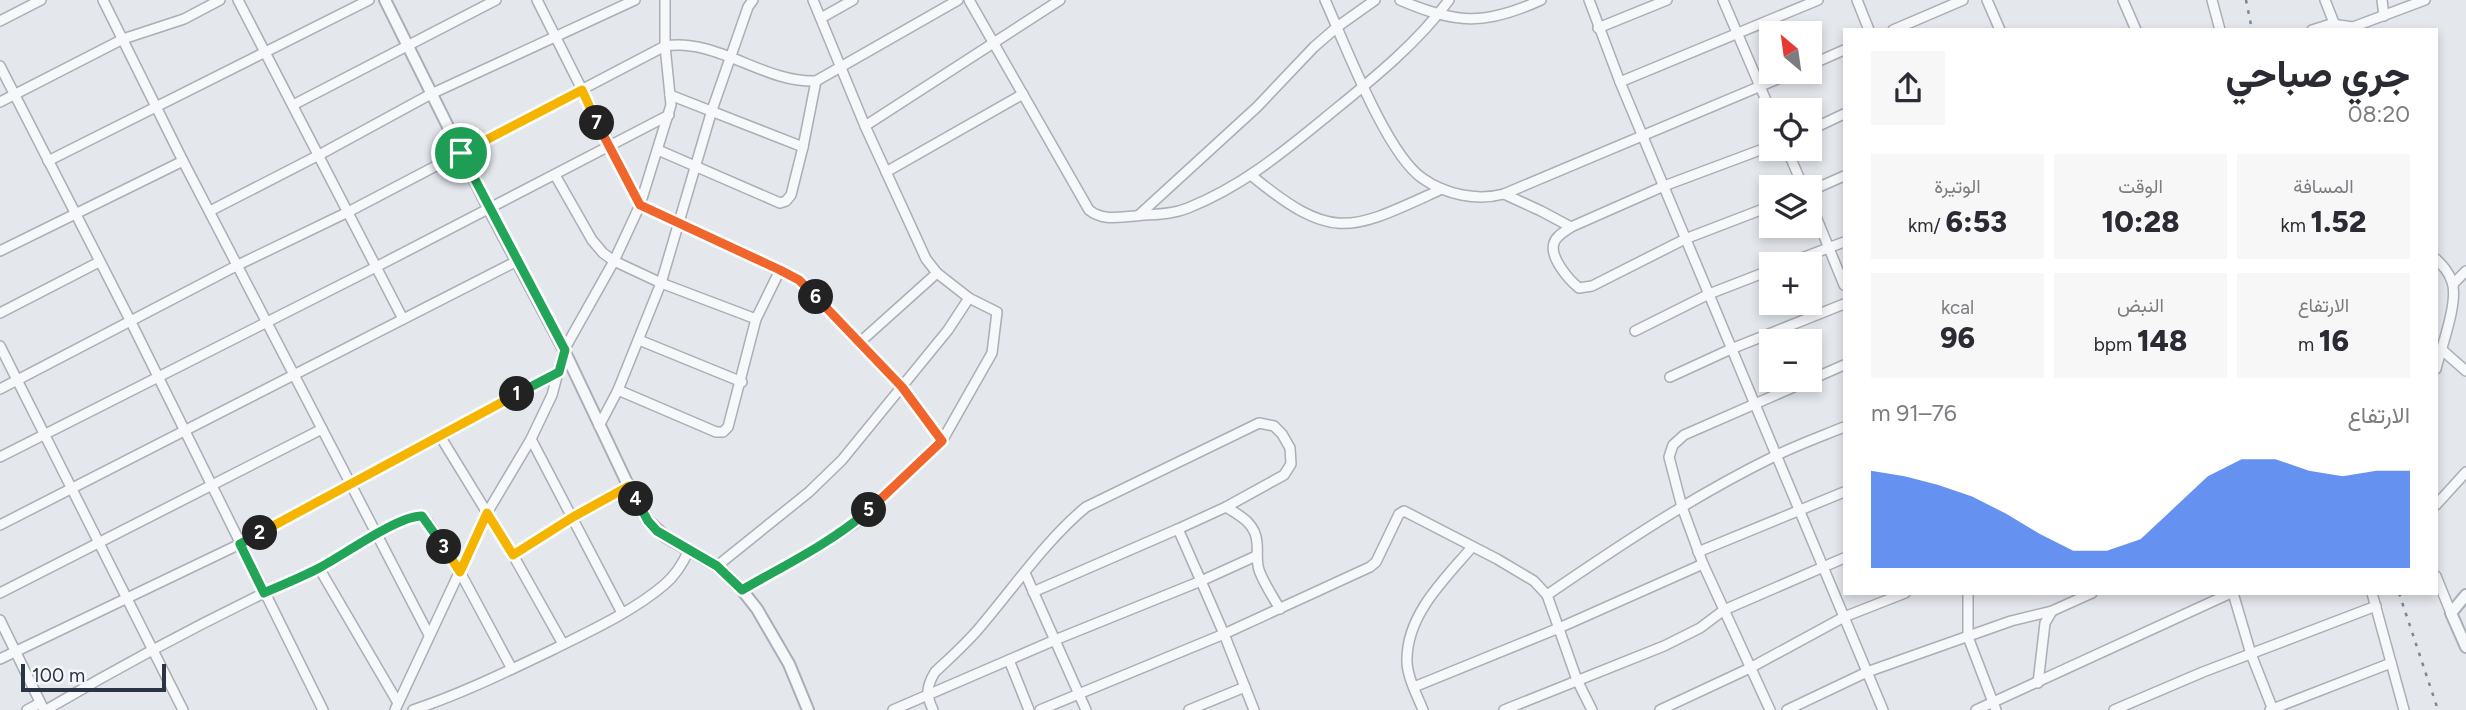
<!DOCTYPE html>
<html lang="ar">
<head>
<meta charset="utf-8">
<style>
  :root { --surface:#fff; --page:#f7f7f7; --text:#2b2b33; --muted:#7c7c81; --accent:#2563eb }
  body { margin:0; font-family:Figtree,Vazirmatn,sans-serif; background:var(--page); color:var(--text); direction:rtl; height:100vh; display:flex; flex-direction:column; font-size:26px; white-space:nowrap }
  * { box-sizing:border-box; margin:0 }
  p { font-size:23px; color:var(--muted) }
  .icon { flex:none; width:38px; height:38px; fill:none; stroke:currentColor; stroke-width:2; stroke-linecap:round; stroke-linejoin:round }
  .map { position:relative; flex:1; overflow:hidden; direction:ltr }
  .drawer { position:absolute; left:1843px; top:28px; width:595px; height:567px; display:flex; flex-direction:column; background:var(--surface); border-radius:0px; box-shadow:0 4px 10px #0003; direction:rtl }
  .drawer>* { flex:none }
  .needle { width:46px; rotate:331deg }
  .tools { position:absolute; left:1759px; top:21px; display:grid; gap:14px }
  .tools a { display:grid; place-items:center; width:63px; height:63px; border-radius:0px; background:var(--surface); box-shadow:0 4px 10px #0003; font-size:35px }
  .scale { position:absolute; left:21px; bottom:18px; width:145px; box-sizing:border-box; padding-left:7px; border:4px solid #2b3445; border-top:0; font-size:19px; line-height:24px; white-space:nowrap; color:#2b3445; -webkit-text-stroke:5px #f4f6f9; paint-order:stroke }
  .pin { position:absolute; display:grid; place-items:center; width:60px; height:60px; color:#fff; margin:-30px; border:4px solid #fff; border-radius:50%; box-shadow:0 2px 7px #0007 }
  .km { position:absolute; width:35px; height:35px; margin:-18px; border-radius:50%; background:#222; color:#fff; font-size:19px; line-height:35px; text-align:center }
  .round { display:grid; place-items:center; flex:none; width:74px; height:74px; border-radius:0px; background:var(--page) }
  .overview { display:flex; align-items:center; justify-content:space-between; height:119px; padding:0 28px }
  h1 { font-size:38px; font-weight:800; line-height:52px }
  .figures { display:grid; grid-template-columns:repeat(3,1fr); gap:10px; height:119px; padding:7px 28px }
  .figures div { display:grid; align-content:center; border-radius:0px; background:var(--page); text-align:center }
  .figures b { font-size:30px; font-weight:800 }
  .figures small { font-size:19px; font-weight:400 }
  .figures p { font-size:19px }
  .chart { height:196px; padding:14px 28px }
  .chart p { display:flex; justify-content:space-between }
  .chart svg { width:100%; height:126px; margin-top:7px; fill:var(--accent); opacity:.7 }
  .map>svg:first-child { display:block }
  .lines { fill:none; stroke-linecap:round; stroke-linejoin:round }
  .minor-casing { stroke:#a9aeb7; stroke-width:12 }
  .tertiary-casing { stroke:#a9aeb7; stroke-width:14 }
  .minor { stroke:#f7f8fa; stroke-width:9 }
  .tertiary { stroke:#f7f8fa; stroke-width:10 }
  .rail { stroke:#7d8696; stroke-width:2.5; stroke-dasharray:3.5 7; stroke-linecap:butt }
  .split-1-casing { stroke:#fff; stroke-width:14 }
  .split-2-casing { stroke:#fff; stroke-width:14 }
  .split-3-casing { stroke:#fff; stroke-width:14 }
  .split-4-casing { stroke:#fff; stroke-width:14 }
  .split-5-casing { stroke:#fff; stroke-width:14 }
  .split-6-casing { stroke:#fff; stroke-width:14 }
  .split-7-casing { stroke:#fff; stroke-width:14 }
  .split-8-casing { stroke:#fff; stroke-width:14 }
  .split-1 { stroke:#22a559; stroke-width:9 }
  .split-2 { stroke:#f5b400; stroke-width:9 }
  .split-3 { stroke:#22a559; stroke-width:9 }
  .split-4 { stroke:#f5b400; stroke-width:9 }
  .split-5 { stroke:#22a559; stroke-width:9 }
  .split-6 { stroke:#f0652b; stroke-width:9 }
  .split-7 { stroke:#f0652b; stroke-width:9 }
  .split-8 { stroke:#f5b400; stroke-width:9 }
</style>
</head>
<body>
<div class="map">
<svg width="2466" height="710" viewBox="0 0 2466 710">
  <rect width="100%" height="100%" fill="#e4e7ec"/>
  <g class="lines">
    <g class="minor-casing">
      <g id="minor">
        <polyline points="103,0 183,161 429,635"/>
        <polyline points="238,0 403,319"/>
        <polyline points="537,0 640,205 799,280 902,387 942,441"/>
        <path d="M 969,0 L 1089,210 C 1103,221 1118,217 1135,216 C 1153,214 1171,215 1188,208 C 1241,187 1282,153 1326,117 C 1369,82 1416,45 1449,0"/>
        <path d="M 1325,0 C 1345,44 1386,153 1422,178 C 1446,195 1477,201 1504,194 L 1794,72"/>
        <path d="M 1400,0 C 1456,24 1484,26 1541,0"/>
        <polyline points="1589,0 1620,82 1883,710"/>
        <polyline points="1723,0 1771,112"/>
        <polyline points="1857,0 1869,30"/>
        <polyline points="1987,0 2000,30"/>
        <polyline points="2123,0 2136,30"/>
        <polyline points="2212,0 2220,30"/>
        <polyline points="2325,0 2336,28"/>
        <polyline points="2382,0 2384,16"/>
        <polyline points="821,18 853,0"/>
        <polyline points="0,21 41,0"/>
        <polyline points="1598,28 1667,0"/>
        <polyline points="1893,30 1963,0"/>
        <polyline points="2312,30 2331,24 2353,27 2425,0"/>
        <polyline points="1810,65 1844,50"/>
        <polyline points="0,66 130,320 323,710"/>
        <polyline points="1620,82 1818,0"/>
        <polyline points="670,95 803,147 816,81"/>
        <polyline points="0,102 123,39 184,19 220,0"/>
        <polyline points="293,105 496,0"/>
        <polyline points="865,126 1060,0"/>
        <polyline points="1810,130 1844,114"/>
        <path d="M 1771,146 L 1664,186 L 1571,227 C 1564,232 1556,236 1554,243 C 1549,257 1569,280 1579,288 L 1592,286 L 1685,239 L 1771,206"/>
        <polyline points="1787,149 1803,187"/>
        <polyline points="658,150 780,203 786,201 791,195 803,147"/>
        <polyline points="48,161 369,0"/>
        <polyline points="886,172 1023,94"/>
        <polyline points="555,175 592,240 603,253 614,261 661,283 756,319"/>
        <path d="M 1252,176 C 1335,244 1351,230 1442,189"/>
        <polyline points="1810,191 1844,176"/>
        <polyline points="1504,194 1541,211 1571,227"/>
        <polyline points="1810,202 1844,285"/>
        <polyline points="210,211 319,155 431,94 635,0"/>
        <polyline points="1139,215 1257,107 1314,47 1337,27 1375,0"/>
        <polyline points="0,251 183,161"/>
        <path d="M 2436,259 C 2443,266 2449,272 2452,282 C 2459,301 2441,348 2436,369"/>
        <polyline points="1786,264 1844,242"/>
        <polyline points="2453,284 2466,271"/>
        <polyline points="0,313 99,262"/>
        <polyline points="1635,331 1709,294 1771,270"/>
        <polyline points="639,340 742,382"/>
        <polyline points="859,343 937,273"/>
        <polyline points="0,346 183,710"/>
        <polyline points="2441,349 2466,371"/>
        <polyline points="1670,377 1731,349 1844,304"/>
        <path d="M 0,389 L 238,265 L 348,212 L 665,46 C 718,38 763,83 816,81 L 958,0"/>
        <polyline points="618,390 716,432 723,432 728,427 756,319 780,270"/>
        <polyline points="599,426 618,390 661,283 712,110 748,7 753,0"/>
        <polyline points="440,436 513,555 563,644"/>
        <polyline points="531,439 622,613"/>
        <polyline points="0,457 376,267 669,115"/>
        <polyline points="2436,505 2466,472"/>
        <path d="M 1226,507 C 1241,516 1256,524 1257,543 C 1258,552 1256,561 1259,570 C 1264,584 1273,597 1280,609"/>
        <polyline points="0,525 517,261"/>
        <polyline points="1698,552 1844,492"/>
        <polyline points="513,555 573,517 629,487"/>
        <polyline points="717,566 809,492 842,460 948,330 969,298 937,273 926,259 865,126 813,0"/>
        <polyline points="319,568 398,703"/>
        <polyline points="1025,573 1086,710"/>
        <polyline points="2436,576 2451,613"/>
        <polyline points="742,590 817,548 854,524 927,456 942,441 992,353 997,312 969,298"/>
        <polyline points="1033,592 1178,529 1201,581 1256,556"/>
        <polyline points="0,593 322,429"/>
        <polyline points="1968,593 1968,637 1996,710"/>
        <polyline points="2233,593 2251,654 2273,710"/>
        <polyline points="2372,593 2404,710"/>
        <path d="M 1547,595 C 1620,545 1695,495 1775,456 C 1797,445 1822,436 1844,427"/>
        <polyline points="0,620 44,710"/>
        <polyline points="0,659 240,544 559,371"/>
        <polyline points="1009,660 1029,710"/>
        <polyline points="2038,683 2045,623 2052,611"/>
        <polyline points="1414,687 1559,628 1703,564"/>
        <polyline points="27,710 40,703"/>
        <path d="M 46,710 C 117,668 190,629 264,593 C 281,585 300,578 317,569 C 343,556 396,516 422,516 L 428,522 L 460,572 L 512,669"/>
        <polyline points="395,710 487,513 531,439 552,395 564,350 614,261 640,205 671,105 665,46 665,0"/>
        <path d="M 413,710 C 461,694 506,672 552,650 C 590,631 632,612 664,585 C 675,576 683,563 689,550"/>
        <polyline points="893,710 1055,640 1201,581 1224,634 1254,710"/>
        <path d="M 933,710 C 926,695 926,687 935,672 C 951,657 967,643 981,626 C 1015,586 1046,540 1086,507 L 1259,423 L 1274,426 L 1282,434 L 1290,448 L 1291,464 L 1284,475 L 1226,507 L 1178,529"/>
        <polyline points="1040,710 1224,634 1370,567 1376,562 1399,514 1404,511 1497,559 1534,581 1547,595 1577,680 1592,710"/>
        <polyline points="1189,710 1245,687"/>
        <path d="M 1423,710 C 1417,695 1406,675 1407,658 C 1408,613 1445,579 1472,547"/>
        <polyline points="1504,710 1664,646 1700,628 1724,610 1844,558"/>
        <polyline points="1660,710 1750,668 1844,617 1905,593"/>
        <polyline points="1770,710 1703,564 1682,507 1669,457 1673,445 1684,435 1844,365"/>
        <polyline points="1787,710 1867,672 2011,621 2052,611 2092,593"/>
        <polyline points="1976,710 2231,593"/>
        <polyline points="2114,710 2203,672 2376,606"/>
        <polyline points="2270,710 2391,663"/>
      </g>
    </g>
    <g class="tertiary-casing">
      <g id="tertiary">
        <polyline points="385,0 488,207 564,350 629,487 648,521 666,537 717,566 742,590 757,609 789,664 808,710"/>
        <polyline points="2466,595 2451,613 2466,647"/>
      </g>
    </g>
    <use href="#minor" class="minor"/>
    <use href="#tertiary" class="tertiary"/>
    <g class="rail">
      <polyline points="2246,0 2252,30"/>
      <polyline points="2399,593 2438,710"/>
    </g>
  </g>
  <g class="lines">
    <g class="split-1-casing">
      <polyline id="split-1" points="461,153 565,350 559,372 517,394"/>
    </g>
    <g class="split-2-casing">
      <polyline id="split-2" points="260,533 517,394"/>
    </g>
    <g class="split-3-casing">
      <path id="split-3" d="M 260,533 L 240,544 L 264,593 C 282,585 302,577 319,568 C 344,555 397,516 422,516 L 444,547"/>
    </g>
    <g class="split-4-casing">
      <polyline id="split-4" points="444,547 460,572 487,513 513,555 573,517 629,486 636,499"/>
    </g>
    <g class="split-5-casing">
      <path id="split-5" d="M 636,499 L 648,521 L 657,531 L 717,566 L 742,590 C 785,565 831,543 869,510"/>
    </g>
    <g class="split-6-casing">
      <polyline id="split-6" points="816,297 902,387 942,441 869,510"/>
    </g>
    <g class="split-7-casing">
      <polyline id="split-7" points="597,123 640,205 780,270 799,280 816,297"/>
    </g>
    <g class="split-8-casing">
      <polyline id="split-8" points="461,153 582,90 597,123"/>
    </g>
    <use href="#split-1" class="split-1"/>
    <use href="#split-2" class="split-2"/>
    <use href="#split-3" class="split-3"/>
    <use href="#split-4" class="split-4"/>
    <use href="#split-5" class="split-5"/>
    <use href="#split-6" class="split-6"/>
    <use href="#split-7" class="split-7"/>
    <use href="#split-8" class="split-8"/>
  </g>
</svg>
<div class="tools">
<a><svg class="needle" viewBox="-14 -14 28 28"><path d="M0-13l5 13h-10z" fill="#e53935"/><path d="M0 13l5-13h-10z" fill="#7c7c81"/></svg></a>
<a><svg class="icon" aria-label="locate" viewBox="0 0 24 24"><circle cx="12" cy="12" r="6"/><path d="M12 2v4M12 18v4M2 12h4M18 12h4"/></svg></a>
<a><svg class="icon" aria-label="layers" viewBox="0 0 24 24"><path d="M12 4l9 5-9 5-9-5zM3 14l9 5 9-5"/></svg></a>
<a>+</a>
<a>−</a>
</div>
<div class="scale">100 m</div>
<div class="pin" style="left:461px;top:153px;background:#1e9e55"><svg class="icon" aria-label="arrive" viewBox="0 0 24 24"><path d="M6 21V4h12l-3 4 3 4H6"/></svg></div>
<b class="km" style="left:517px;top:394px">1</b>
<b class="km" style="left:260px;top:533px">2</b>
<b class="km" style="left:444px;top:547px">3</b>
<b class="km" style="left:636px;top:499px">4</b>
<b class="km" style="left:869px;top:510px">5</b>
<b class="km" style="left:816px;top:297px">6</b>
<b class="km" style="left:597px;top:123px">7</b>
<section class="drawer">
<div class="overview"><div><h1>جري صباحي</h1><p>08:20</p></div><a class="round"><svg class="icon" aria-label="share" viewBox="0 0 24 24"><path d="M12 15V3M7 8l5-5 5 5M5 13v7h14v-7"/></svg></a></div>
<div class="figures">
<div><p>المسافة</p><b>1.52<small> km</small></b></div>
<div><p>الوقت</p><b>10:28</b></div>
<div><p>الوتيرة</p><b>6:53<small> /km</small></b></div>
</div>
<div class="figures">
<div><p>الارتفاع</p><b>16<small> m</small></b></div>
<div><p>النبض</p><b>148<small> bpm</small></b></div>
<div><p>kcal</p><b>96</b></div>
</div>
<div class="chart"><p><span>الارتفاع</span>76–91 m</p>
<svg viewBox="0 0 160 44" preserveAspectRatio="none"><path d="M0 44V10L10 12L20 15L30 19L40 25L50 32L60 38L70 38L80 34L90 23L100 12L110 6L120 6L130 10L140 12L150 10L160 10V44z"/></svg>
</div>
</section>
</div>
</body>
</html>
